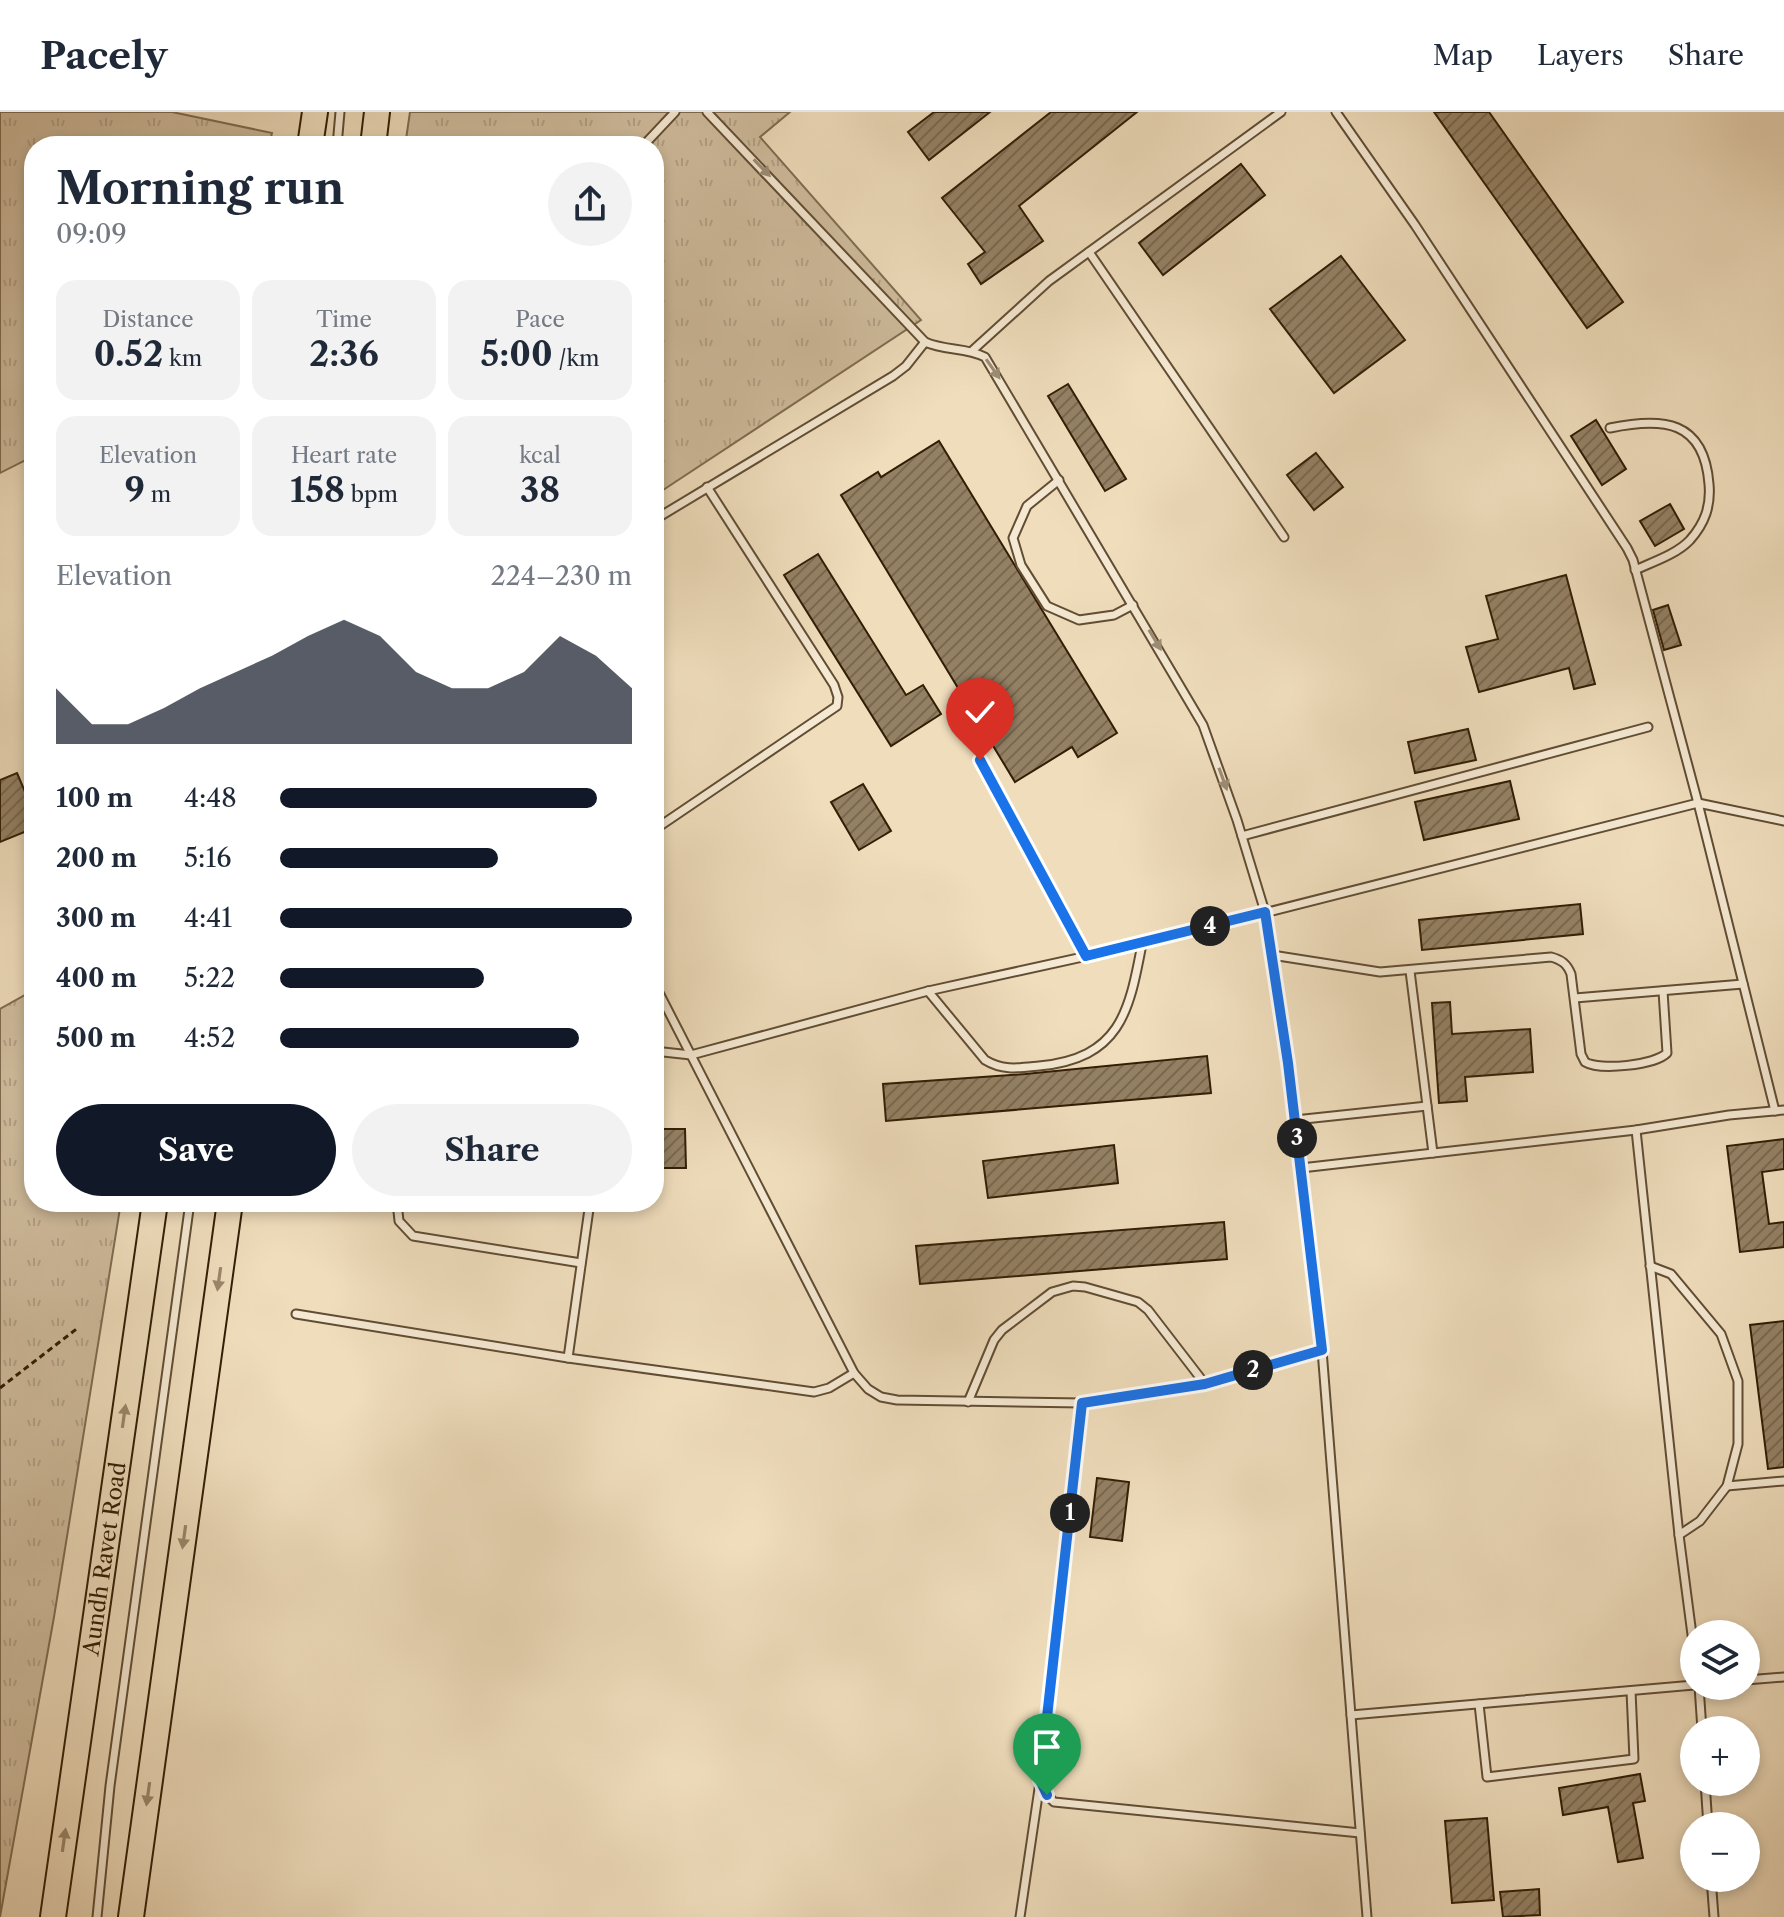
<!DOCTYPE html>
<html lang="en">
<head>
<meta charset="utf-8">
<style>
  :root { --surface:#fff; --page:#f2f2f3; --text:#1f2937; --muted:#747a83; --line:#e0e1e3; --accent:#111827 }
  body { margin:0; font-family:"Libre Caslon Text",serif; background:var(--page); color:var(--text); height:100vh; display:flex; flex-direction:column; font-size:30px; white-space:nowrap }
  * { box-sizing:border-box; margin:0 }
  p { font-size:26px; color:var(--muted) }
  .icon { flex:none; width:44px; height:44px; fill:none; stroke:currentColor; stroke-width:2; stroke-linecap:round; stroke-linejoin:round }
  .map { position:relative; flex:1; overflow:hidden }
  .drawer { position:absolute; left:24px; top:24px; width:640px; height:1076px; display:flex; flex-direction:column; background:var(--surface); border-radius:32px; box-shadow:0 4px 12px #0003 }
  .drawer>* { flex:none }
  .tools { position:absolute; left:1680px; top:1508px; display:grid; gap:16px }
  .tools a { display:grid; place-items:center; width:80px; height:80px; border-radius:50%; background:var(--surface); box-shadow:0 4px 12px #0003; font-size:40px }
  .pin { position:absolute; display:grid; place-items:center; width:68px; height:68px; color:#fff; margin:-82px -34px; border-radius:50% 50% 50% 0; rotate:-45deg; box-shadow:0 0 8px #0007 }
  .pin .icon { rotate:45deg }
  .km { position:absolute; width:40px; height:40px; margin:-20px; border-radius:50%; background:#222; color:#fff; font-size:22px; line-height:40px; text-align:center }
  .round { display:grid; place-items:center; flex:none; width:84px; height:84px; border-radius:42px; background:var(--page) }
  .headline { display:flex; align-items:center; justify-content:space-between; height:136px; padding:0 32px }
  h1 { font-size:44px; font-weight:800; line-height:60px }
  .figures { display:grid; grid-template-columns:repeat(3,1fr); gap:12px; height:136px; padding:8px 32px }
  .figures div { display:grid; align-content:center; border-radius:20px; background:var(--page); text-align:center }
  .figures b { font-size:34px; font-weight:800 }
  .figures small { font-size:22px; font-weight:400 }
  .figures p { font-size:22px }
  .chart { height:224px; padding:16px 32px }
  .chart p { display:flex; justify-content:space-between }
  .chart svg { width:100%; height:144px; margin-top:8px; fill:var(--accent); opacity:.7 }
  .cta { display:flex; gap:16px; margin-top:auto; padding:16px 32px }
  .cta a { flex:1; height:92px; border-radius:48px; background:var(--accent); color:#fff; font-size:32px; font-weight:800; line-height:92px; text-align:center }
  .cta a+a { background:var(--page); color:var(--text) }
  ul { padding:0 32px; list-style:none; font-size:26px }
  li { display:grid; grid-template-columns:128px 96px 1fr; align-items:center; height:60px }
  li i { height:20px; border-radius:10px; background:var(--accent) }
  header { display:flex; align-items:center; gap:48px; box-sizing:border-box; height:112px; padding:0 40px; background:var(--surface); border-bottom:2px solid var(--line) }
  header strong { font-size:38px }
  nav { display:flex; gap:44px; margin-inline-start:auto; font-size:28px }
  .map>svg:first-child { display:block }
  .grass { fill:url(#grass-tufts); stroke:#806c51; stroke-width:2 }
  .building { fill:url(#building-hatch); stroke:#321d05; stroke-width:2 }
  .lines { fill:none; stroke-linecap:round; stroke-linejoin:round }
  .lane-casing { stroke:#614d33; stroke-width:11 }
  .primary-casing { stroke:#321d05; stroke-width:28 }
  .path { stroke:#321d05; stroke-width:3; stroke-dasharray:6 4; stroke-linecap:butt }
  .lane { stroke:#f5e9d3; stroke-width:7 }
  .primary { stroke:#efddbc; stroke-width:24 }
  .oneway { fill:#9d8d76 }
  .oneway2 { fill:#9a876a }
  .route-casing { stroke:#fff; stroke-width:16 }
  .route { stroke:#1a73e8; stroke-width:10 }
  .labels { text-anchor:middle; stroke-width:7; stroke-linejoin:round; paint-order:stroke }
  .street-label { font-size:22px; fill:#321d05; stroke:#f5e9d3 }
</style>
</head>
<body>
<header>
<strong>Pacely</strong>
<nav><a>Map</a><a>Layers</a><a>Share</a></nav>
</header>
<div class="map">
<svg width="1784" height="1805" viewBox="0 0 1784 1805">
  <defs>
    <pattern id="grass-tufts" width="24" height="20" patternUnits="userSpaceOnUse" patternTransform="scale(2)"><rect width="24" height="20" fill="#cfbc9d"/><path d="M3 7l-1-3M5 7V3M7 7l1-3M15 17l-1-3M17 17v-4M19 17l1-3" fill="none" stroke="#b2a186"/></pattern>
    <pattern id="building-hatch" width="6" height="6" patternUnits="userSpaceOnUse" patternTransform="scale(2)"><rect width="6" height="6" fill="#948164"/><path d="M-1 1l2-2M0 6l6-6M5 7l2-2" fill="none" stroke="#796950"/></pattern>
  </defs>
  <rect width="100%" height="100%" fill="#efddbc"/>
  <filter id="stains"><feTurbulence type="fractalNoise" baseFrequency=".0025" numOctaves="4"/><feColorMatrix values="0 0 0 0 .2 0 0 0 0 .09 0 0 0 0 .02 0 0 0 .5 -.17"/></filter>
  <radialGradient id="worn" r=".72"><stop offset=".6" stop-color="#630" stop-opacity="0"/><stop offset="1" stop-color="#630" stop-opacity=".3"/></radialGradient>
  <g class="grass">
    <polygon points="0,0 172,0 272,21 269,34 34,34 34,344 0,361"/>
    <polygon points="410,0 790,0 760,25 921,208 654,384 654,34 405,34"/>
    <polygon points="34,878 34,1090 121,1090 54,1505 0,1805 0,897"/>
  </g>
  <g class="building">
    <polygon points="934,0 990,0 929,48 908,20"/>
    <polygon points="1051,0 1137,0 1019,94 1043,129 981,172 968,152 985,140 942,86"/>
    <polygon points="1434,0 1489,0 1623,190 1587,216"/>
    <polygon points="1241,52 1265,83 1163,163 1139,131"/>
    <polygon points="1341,144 1405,228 1334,281 1270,197"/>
    <polygon points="1068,272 1126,367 1105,379 1048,284"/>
    <polygon points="1596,308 1626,357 1602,373 1571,324"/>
    <polygon points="939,329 1117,621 1078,645 1072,635 1015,670 841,383 878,360 881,365"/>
    <polygon points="1316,341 1343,375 1314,398 1287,363"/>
    <polygon points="1670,392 1684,417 1655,434 1640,409"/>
    <polygon points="818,442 906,583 923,573 941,602 891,634 784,463"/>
    <polygon points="1566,463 1595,572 1574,577 1569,556 1479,580 1466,535 1498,527 1486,484"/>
    <polygon points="1668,493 1681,533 1664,538 1653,498"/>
    <polygon points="1468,617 1476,648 1415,661 1408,630"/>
    <polygon points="17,661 34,701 34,716 0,730 0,668"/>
    <polygon points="1510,669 1519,707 1424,728 1415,690"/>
    <polygon points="863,672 891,719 859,738 831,690"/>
    <polygon points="1580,792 1583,822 1422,838 1419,808"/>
    <polygon points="1450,890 1452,922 1530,917 1533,960 1465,965 1467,989 1439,991 1432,891"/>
    <polygon points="1207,944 1211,981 886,1009 883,972 1025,962"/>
    <polygon points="654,1017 685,1017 686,1056 654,1056"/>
    <polygon points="1784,1027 1784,1057 1762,1060 1769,1112 1784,1110 1784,1135 1740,1140 1727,1034"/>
    <polygon points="1114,1033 1118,1071 988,1086 983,1049"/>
    <polygon points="1224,1110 1227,1147 920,1172 916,1134"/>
    <polygon points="1784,1209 1784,1355 1768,1357 1750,1213"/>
    <polygon points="1097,1366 1129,1370 1122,1429 1090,1425"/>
    <polygon points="1640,1662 1645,1689 1633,1691 1643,1746 1618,1750 1608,1695 1563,1703 1559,1676"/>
    <polygon points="1487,1706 1494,1788 1452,1791 1445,1709"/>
    <polygon points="1539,1777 1540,1803 1503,1805 1500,1780"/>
  </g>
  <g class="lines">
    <g class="lane-casing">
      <g id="lane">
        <path d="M 707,0 L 925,230 C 945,239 966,235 985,245 L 1203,613 L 1237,708 L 1265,800 L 1288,951 L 1322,1238 L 1367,1805"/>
        <polyline points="337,34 340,0"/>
        <polyline points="643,34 675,0"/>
        <polyline points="1089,140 1284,425"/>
        <polyline points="973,238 1049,169 1281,0"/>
        <path d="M 1610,316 C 1663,305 1704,308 1709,372 C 1711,394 1705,411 1690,428 C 1677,442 1653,450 1635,458"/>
        <polyline points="1059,368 1027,394 1013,426 1021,453 1047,494 1079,508 1114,503 1133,493"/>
        <polyline points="654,408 893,264 906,254 925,230"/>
        <polyline points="980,648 1086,844"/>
        <polyline points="654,718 837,594 838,585 834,573 707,375"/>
        <polyline points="1242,724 1648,615"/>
        <path d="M 1272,843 L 1380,860 L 1551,845 C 1562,848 1567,852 1571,862 L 1581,942 L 1585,950 C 1600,959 1655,953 1667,941 L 1663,879"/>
        <polyline points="1410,859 1433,1041"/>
        <polyline points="654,871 854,1261 868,1277 881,1285 897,1288 1082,1291 1205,1272 1322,1238"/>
        <path d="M 928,879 L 985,948 C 1003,959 1019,956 1039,954 C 1120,946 1129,901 1142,832"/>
        <polyline points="1575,886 1743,872"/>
        <polyline points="654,939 691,943 928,879 1142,832 1698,691 1633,448 1627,436 1415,113 1336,0"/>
        <polyline points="1775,999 1698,691 1784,709"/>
        <polyline points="1295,1008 1427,994"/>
        <polyline points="1636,1018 1679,1423 1694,1538"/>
        <polyline points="1301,1056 1636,1018 1729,1003 1784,998"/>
        <polyline points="397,1090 399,1109 413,1124 581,1151"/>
        <polyline points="1650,1154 1671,1162 1721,1222 1738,1269 1738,1332 1727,1374 1700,1409 1679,1423"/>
        <polyline points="296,1202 568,1246 814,1280 829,1276 854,1261"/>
        <polyline points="568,1246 590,1090"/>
        <polyline points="968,1290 994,1228 1002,1218 1052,1180 1073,1174 1085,1175 1138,1190 1148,1198 1205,1272"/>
        <polyline points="1082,1291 1040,1668 1047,1683 1054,1690 1360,1721"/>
        <polyline points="1727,1374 1784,1369"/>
        <polyline points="1746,1568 1784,1565"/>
        <polyline points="1699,1574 1702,1618"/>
        <polyline points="1479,1592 1487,1665 1634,1647 1631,1579"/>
        <polyline points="1351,1603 1694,1573"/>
        <polyline points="1705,1670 1708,1714"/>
        <polyline points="1711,1766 1714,1805"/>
        <polyline points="97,1805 110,1674 190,1090"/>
        <polyline points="1020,1805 1040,1670"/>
      </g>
    </g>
    <g class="primary-casing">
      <g id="primary">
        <polyline points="310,34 315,0"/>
        <polyline points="373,34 377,0"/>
        <path id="s1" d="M 53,1805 L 155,1090"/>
        <polyline points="131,1805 230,1090"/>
      </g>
    </g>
    <polyline class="path" points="0,1276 79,1215"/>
    <use href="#lane" class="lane"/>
    <use href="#primary" class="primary"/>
  </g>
  <defs><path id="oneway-solid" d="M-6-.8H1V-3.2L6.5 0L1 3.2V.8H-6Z" transform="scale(2)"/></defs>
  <g class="oneway">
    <use href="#oneway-solid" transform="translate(762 56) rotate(46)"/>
    <use href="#oneway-solid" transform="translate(993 257) rotate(55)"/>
    <use href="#oneway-solid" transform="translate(1155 528) rotate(59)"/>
    <use href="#oneway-solid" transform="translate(1223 667) rotate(70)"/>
  </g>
  <g class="oneway2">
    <use href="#oneway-solid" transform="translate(219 1167) rotate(98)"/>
    <use href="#oneway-solid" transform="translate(124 1304) rotate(-82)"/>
    <use href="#oneway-solid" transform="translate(184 1425) rotate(98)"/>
    <use href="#oneway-solid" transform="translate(148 1682) rotate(98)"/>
    <use href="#oneway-solid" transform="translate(64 1728) rotate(-82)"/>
  </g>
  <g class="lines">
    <g class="route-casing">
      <polyline id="route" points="980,648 1086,844 1265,800 1288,951 1322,1238 1205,1272 1082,1291 1040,1668 1047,1683"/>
    </g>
    <use href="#route" class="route"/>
  </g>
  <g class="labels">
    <g class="street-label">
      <text dy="8" stroke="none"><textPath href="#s1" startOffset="362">Aundh Ravet Road</textPath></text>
    </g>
  </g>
  <rect width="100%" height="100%" filter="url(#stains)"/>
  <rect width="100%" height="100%" fill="url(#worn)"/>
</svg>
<div class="tools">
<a><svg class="icon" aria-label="layers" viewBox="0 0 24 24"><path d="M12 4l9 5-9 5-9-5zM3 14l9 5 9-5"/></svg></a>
<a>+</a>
<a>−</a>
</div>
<div class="pin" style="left:1047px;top:1683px;background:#1e9e55"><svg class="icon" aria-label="arrive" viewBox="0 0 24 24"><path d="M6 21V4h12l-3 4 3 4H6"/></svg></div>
<div class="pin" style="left:980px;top:648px;background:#d93025"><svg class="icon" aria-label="check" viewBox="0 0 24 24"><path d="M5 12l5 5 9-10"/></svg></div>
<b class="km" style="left:1070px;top:1401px">1</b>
<b class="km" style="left:1253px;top:1258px">2</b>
<b class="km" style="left:1297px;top:1026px">3</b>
<b class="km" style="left:1210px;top:814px">4</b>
<section class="drawer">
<div class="headline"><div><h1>Morning run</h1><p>09:09</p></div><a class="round"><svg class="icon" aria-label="share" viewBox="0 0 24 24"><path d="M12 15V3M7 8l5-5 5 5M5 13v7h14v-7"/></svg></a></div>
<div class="figures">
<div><p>Distance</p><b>0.52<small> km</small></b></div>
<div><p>Time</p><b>2:36</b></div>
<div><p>Pace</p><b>5:00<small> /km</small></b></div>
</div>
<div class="figures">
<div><p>Elevation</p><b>9<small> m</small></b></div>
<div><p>Heart rate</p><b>158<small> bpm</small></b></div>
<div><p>kcal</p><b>38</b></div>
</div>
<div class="chart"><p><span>Elevation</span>224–230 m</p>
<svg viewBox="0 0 160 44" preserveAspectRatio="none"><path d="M0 44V27L10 38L20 38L30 33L40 27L50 22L60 17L70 11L80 6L90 11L100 22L110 27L120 27L130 22L140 11L150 17L160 27V44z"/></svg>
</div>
<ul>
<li><b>100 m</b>4:48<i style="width:90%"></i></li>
<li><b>200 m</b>5:16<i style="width:62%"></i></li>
<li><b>300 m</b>4:41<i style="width:100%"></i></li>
<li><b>400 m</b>5:22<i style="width:58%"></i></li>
<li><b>500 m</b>4:52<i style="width:85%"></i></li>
</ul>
<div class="cta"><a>Save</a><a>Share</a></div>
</section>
</div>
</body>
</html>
